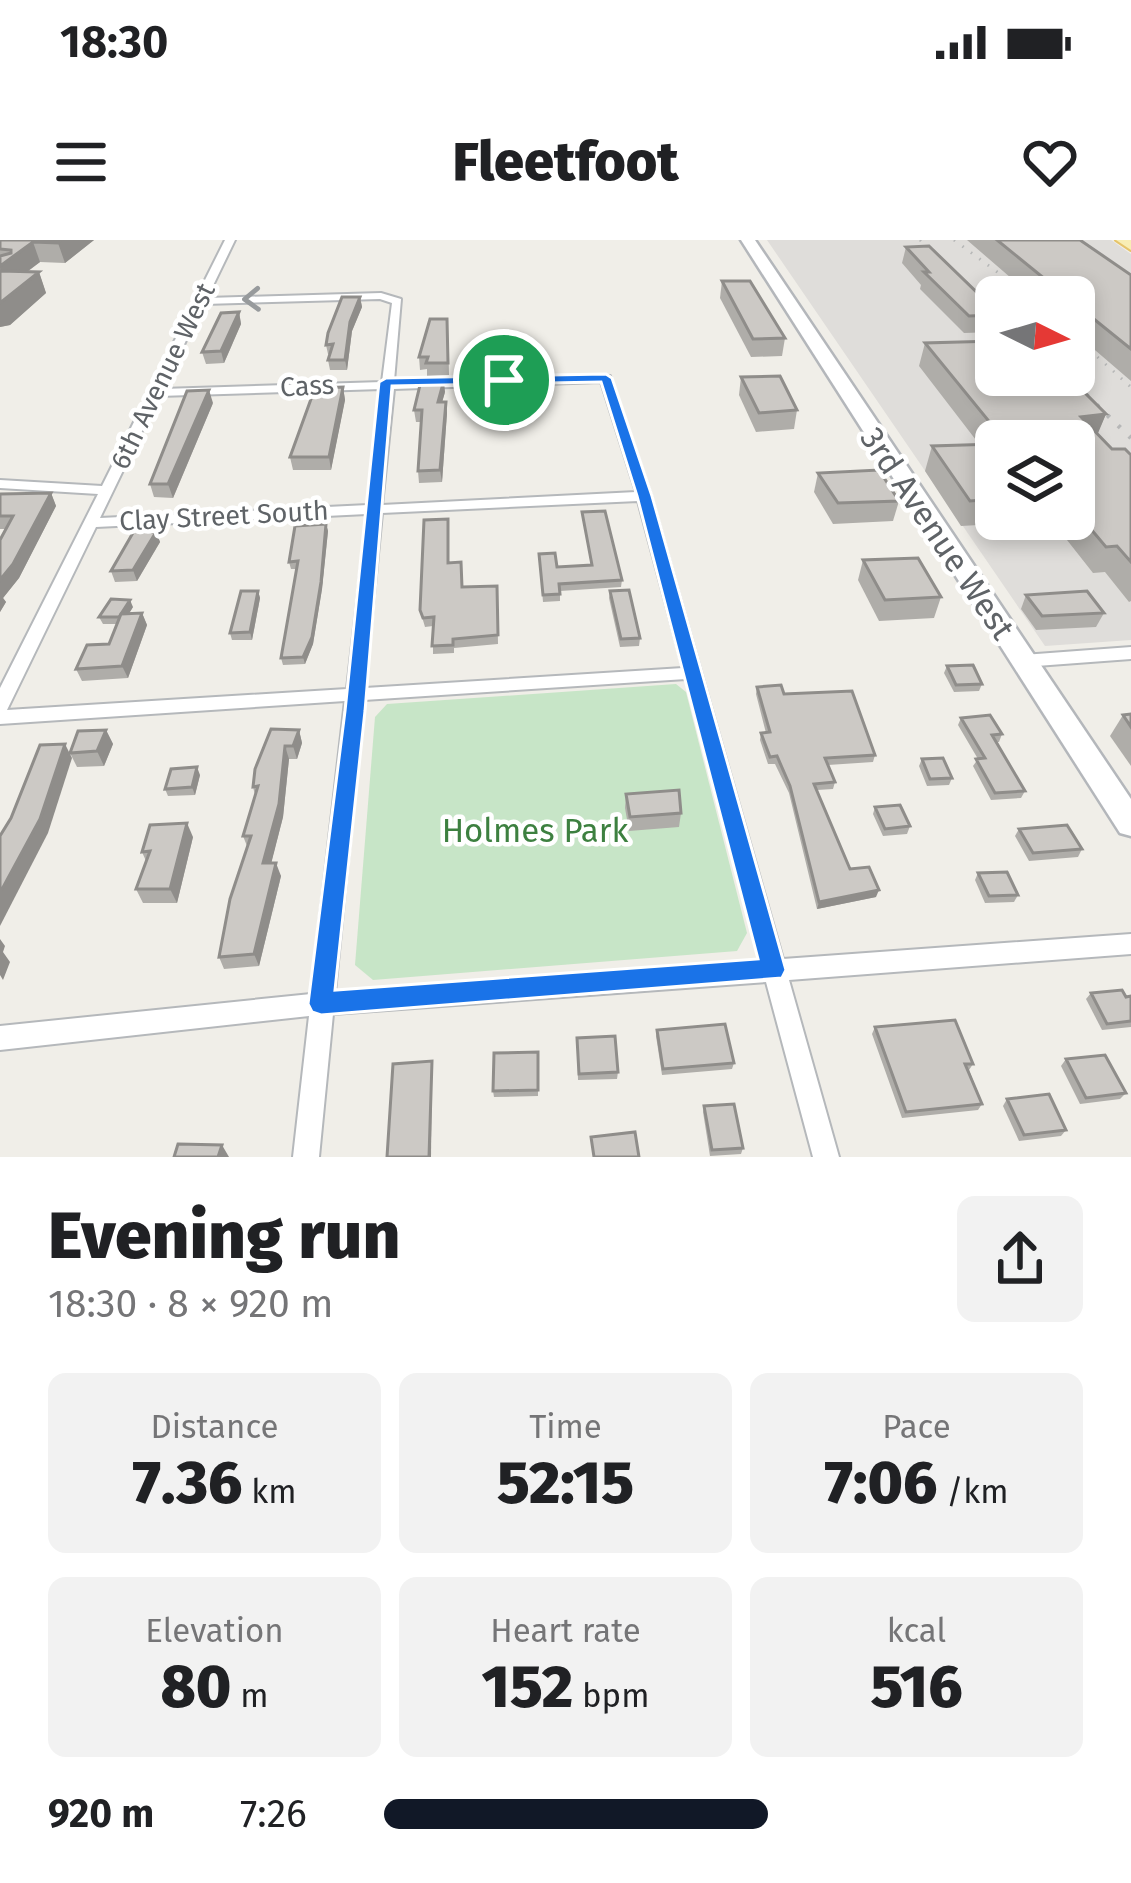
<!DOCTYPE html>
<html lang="en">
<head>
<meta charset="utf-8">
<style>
  :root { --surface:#fff; --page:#f2f2f2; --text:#202124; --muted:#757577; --accent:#111827 }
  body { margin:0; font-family:"Fira Sans",sans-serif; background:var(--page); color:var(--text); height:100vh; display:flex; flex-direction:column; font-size:45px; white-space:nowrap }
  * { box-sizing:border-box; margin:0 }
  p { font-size:39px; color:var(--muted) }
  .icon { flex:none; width:66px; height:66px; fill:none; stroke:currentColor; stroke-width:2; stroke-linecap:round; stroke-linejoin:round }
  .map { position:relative; height:917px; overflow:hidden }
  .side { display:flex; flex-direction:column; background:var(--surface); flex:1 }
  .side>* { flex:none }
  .needle { width:78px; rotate:95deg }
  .tools { position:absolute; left:975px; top:36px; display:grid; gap:24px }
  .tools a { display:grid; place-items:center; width:120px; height:120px; border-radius:18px; background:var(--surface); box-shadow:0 6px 18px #0003; font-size:60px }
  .pin { position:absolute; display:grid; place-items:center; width:102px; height:102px; color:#fff; margin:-51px; border:6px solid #fff; border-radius:50%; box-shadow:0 3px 12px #0007 }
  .round { display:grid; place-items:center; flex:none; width:126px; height:126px; border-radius:18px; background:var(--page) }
  .summary { display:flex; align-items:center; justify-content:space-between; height:204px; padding:0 48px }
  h1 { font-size:66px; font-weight:800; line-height:90px }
  .metrics { display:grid; grid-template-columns:repeat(3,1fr); gap:18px; height:204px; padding:12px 48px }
  .metrics div { display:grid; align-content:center; border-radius:18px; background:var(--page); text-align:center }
  .metrics b { font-size:60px; font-weight:800 }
  .metrics small { font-size:33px; font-weight:400 }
  .metrics p { font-size:33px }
  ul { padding:0 48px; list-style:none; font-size:39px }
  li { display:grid; grid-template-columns:192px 144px 1fr; align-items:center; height:90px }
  li i { height:30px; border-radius:15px; background:var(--accent) }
  .status { display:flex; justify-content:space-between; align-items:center; height:84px; padding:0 60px; background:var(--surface); direction:ltr }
  .status svg { height:33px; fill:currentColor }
  header { display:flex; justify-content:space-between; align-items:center; height:156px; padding:0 48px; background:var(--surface); font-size:54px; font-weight:800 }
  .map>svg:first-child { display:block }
  .industrial { fill:#dfddda; fill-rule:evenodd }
  .green { fill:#c7e5c7 }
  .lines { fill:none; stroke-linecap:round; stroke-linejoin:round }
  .street-casing { stroke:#b5b8bb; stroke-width:4 }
  .secondary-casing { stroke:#b4b7bb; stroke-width:5 }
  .primary-casing { stroke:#e6c46b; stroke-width:4 }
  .street { fill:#fff; fill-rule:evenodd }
  .secondary { fill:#fff; fill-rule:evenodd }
  .primary { fill:#f8eeb5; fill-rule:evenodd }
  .rail-far1 { stroke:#b6b7b7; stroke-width:3; stroke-dasharray:1.5 9; stroke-linecap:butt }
  .rail { stroke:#b6b7b7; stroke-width:4.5; stroke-dasharray:3 12; stroke-linecap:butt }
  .wall { fill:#afada9; fill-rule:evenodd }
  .shaded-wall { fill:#8f8d8a }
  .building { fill:#ccc9c5; stroke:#8f8d8a; stroke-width:3 }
  .oneway { stroke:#979a9c }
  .route { fill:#1a73e8; stroke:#fff; stroke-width:3; fill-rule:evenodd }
  .labels { text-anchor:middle; stroke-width:9; stroke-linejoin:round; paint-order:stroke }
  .far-street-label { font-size:27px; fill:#5f6367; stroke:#fff }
  .street-label { font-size:33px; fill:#5f6367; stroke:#fff }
  .park-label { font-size:33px; fill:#3d8040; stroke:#fff }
</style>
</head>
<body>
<div class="status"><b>18:30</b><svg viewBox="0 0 49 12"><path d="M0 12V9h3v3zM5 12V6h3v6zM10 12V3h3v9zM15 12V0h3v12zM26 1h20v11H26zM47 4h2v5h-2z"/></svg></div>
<header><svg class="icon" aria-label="menu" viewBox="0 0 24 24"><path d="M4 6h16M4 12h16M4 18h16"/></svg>Fleetfoot<svg class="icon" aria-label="heart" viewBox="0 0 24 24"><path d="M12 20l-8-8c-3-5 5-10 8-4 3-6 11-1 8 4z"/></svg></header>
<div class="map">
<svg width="1131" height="917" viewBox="0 0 1131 917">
  <rect width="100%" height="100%" fill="#f0eee8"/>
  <path class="industrial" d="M 767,0 L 1111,0 L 1131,14 L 1131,400 L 1045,406 ZM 996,57 L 1074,57 L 1074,135 L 996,135 ZM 996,201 L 1074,201 L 1074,279 L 996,279 Z"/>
  <polygon class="green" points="676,444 686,452 747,693 737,711 373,740 355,725 375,477 387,464"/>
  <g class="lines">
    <g class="street-casing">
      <g id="street">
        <path d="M 225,0 L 235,0 L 207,58 L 381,53 L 401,59 L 394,141 L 610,136 L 651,256 L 783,719 L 1131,694 L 1131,714 L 789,740 L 839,917 L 813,917 L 766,742 L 333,774 L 319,917 L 293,917 L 309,776 L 0,810 L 0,786 L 311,754 L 345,461 L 0,484 L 0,448 L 98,254 L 0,248 L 0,240 L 102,246 ZM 380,59 L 392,63 L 382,142 L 162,149 L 204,64 ZM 601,142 L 636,252 L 382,265 L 394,149 ZM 382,149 L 368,265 L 100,278 L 159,156 ZM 638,261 L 683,428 L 365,448 L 382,273 ZM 367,274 L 347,449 L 7,470 L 96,287 ZM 686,439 L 760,721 L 335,752 L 364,460 Z"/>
        <polygon points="1131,407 1131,419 1023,427 1014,421 1023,415"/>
      </g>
    </g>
    <g class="secondary-casing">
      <polygon id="secondary" points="741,0 755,0 1131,559 1131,596 1120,593"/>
    </g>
    <g class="primary-casing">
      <polygon id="primary" points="1116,0 1131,0 1131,10"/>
    </g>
    <use href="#street" class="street"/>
    <use href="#secondary" class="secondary"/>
    <use href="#primary" class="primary"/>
    <g class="rail-far1">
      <polyline points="920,0 996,70"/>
      <polyline points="954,0 1031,57"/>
      <polyline points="1074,96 1131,147"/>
      <polyline points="1066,135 1078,147"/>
    </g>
    <polyline class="rail" points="1075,144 1131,198"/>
  </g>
  <g class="wall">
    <polygon points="0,0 94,0 65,23 40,22 27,32 39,32 46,53 10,85 0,87"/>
    <polygon points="967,0 1080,0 1131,35 1131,141 1074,92 1074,57 1033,57"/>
    <polygon points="906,7 996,71 994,92 964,93 920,49 921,45 902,23"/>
    <polygon points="722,41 785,98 782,116 751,117 720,58"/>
    <polygon points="360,57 362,67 352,91 347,130 330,130 328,120 330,114 328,114 326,105"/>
    <polygon points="239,72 241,84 224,123 206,124 202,112"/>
    <polygon points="448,90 449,135 427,136 427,129 420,130 419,117"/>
    <path d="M 925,103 L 1106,174 L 1097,194 L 1112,209 L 1131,215 L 1131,361 L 1129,362 L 1105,332 L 1093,333 L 1052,281 L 961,286 L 925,231 L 932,206 L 979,204 L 919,126 ZM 996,201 L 1074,201 L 1074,279 L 996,279 Z"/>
    <polygon points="741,137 797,170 794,189 756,192 739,155"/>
    <polygon points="343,147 345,160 331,230 293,230 290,217"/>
    <polygon points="445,152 442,162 446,162 447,173 442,242 419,243 418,231 421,182 416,182 414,170"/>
    <polygon points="213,163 173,258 154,257 150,244"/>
    <polygon points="818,233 899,261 893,281 833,284 814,252"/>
    <polygon points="51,253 56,266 19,338 3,358 6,362 0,372 5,289 0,289 0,254"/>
    <polygon points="582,272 622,340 621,347 560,351 560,361 543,362 539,314 557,327 591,325"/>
    <polygon points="326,284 328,291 322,349 313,404 305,424 283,425 281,418 296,329 291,329 289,322"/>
    <polygon points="156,292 160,302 137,341 115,342 111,331"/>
    <polygon points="863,320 941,357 934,378 879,381 858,340"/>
    <polygon points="449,323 462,347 497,346 498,404 454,408 454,413 433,414 433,386 425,387 420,370"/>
    <polygon points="258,351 260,358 252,400 232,400 230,393"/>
    <polygon points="610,351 640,398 639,406 620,407 609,358"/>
    <polygon points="1026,355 1104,373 1096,387 1036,390 1021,369"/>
    <polygon points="133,367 129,373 142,373 147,385 128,438 82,441 76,429 109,404 117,384 103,384 99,377"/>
    <polygon points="947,426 982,444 979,451 954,452 944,433"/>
    <polygon points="757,447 784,454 875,515 873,522 828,525 835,542 833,549 817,550 850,629 876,657 817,669 789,553 775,524 768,524 760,500 761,493 766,493 756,454"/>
    <polygon points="1131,474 1131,526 1110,496 1123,475"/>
    <polygon points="961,478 1002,494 999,502 996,502 1025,551 1021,558 991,560 973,526 978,519 958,485"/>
    <polygon points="106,490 113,504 104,526 77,527 70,513"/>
    <polygon points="299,490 302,503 297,519 289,519 283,577 271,623 281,636 259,726 224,729 219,717 247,606 243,596 255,555 253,547"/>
    <polygon points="922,519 952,538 949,545 927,546 919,526"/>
    <polygon points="200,535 195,555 168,556 165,549"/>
    <polygon points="626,554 681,573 679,587 629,591 625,568"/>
    <polygon points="875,567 910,586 907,594 883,596 873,574"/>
    <polygon points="1019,589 1082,609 1078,617 1029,621 1015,596"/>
    <polygon points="193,597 177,663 143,663 136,649 146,621 142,612"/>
    <polygon points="978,633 1018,655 1014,662 985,663 975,640"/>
    <polygon points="1091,753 1131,756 1131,787 1102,790 1086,759"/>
    <polygon points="875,787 973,824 969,830 982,864 978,870 902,878 872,794"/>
    <polygon points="657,790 734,823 732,829 662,835 656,796"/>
    <polygon points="577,798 618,832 617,839 578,840"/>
    <polygon points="538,812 538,856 494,857 493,851"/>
    <polygon points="1066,819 1126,853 1120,859 1080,864 1061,826"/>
    <polygon points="1007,859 1066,890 1061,896 1019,901 1003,866"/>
    <polygon points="704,866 743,908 741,914 710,916 703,872"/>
  </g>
  <g class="shaded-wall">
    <polygon points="61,0 94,0 65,23 58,3"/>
    <polygon points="33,2 40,22 1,51 0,26"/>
    <polygon points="39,32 46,53 10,85 0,87 0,63"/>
    <polygon points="360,57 362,67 352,91 347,130 345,120 350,82"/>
    <polygon points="239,72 241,84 224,123 221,111"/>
    <polygon points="444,140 445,152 439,173 438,162"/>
    <polygon points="343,147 345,160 331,230 329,217"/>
    <polygon points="209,150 213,163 173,258 168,244"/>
    <polygon points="446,162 447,173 442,242 440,230"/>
    <polygon points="1106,174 1096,198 1081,177"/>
    <polygon points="51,253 56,266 19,338 3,358 6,362 0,372 0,340"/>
    <polygon points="326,284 328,291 322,349 313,404 305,424 303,417"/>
    <polygon points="156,292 160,302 137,341 133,330"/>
    <polygon points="258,351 260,358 252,400 250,392"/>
    <polygon points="130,360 133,367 122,385 119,377"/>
    <polygon points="142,373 147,385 128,438 122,426"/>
    <polygon points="106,490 113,504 104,526 97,511"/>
    <polygon points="299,490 302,503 297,519 293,506"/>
    <polygon points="65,504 72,518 48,593 0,686 0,653"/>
    <polygon points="285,506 289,519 283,577 268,636 263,623"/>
    <polygon points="197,527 200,535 195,555 192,547"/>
    <polygon points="187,583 193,597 177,663 170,649"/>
    <polygon points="276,623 281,636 259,726 254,714"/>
    <polygon points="879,650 876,657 817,669 819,662"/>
    <polygon points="0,699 5,706 3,712 10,722 3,740 0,735"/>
    <polygon points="432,821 431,917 429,917"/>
    <polygon points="222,905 229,917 218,917"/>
  </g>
  <g class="building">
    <polygon points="0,0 61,0 58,3 33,2 0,26 0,16 11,13 11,10 0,9"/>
    <polygon points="997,0 1080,0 1131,35 1131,109 1074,63 1074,57 1067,57"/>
    <polygon points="929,6 996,71 996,75 969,76 924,32 929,32 906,7"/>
    <polygon points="0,31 39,32 0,63"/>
    <polygon points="722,41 750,41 785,98 753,99"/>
    <polygon points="342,57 360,57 350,82 345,120 328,120 333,104 326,105 328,93"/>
    <polygon points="239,72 221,111 202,112 221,73"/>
    <polygon points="430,79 447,79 448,123 426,123 428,117 419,117"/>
    <polygon points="996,101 996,135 1067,135 1106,174 1081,177 1112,209 1125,209 1131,215 1131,322 1117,306 1106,307 1074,269 1074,201 1005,201 925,103"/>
    <polygon points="780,136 797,170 759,173 741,137"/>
    <polygon points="444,140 438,162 446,162 440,230 418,231 422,170 414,170 421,141"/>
    <polygon points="343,147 329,217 290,217 315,148"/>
    <polygon points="209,150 168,244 150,244 187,151"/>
    <polygon points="996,204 996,259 970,261 932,206"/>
    <polygon points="879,230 899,261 838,263 818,233"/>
    <polygon points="51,253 13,324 0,340 0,300 13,276 0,276 0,254"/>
    <polygon points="605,271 622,340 559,344 560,354 543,355 539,314 555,313 557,327 592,325 582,272"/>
    <polygon points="448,279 448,323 461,322 462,347 497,346 498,395 453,399 453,405 432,406 434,377 423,378 420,370 424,280"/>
    <polygon points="326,284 321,342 312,397 303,417 281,418 298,321 289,322 295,286"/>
    <polygon points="134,291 156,292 133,330 111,331"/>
    <polygon points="918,318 941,357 885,360 863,320"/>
    <polygon points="629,350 640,398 621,399 610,351"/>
    <polygon points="241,351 258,351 250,392 230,393"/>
    <polygon points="1087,351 1104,373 1042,376 1026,355"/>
    <polygon points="111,359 130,360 119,377 99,377"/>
    <polygon points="142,373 122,426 76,429 87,405 109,404 121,374"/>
    <polygon points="973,425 982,444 956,445 947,426"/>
    <polygon points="781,445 784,454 852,451 875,515 825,518 835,542 814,544 850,629 869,627 879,650 819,662 790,546 777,516 770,517 761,493 770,492 757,447"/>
    <polygon points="1131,474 1131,487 1123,475"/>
    <polygon points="990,475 1002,494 992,495 1025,551 995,553 976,519 985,518 961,478"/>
    <polygon points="271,489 299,490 293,506 285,506 279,564 263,623 276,623 254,714 219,717 230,659 251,596 243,596 258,546 253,547 255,529"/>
    <polygon points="106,490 97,511 70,513 78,491"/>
    <polygon points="65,504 40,579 0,653 0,596 11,578 40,505"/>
    <polygon points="943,518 952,538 930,539 922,519"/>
    <polygon points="197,527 192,547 165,549 171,529"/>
    <polygon points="679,550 681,573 630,577 626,554"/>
    <polygon points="900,565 910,586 885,589 875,567"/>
    <polygon points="187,583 170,649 136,649 150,611 142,612 150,585"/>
    <polygon points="1067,585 1082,609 1033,613 1019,589"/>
    <polygon points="1007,632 1018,655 989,656 978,633"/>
    <polygon points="1122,750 1126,757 1131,756 1131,781 1107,784 1091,753"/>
    <polygon points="955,780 973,824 965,824 982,864 906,872 875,787"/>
    <polygon points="725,784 734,823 663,829 657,790"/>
    <polygon points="615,796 618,832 579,834 577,798"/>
    <polygon points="538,812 538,850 493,851 494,813"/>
    <polygon points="1105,815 1126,853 1086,858 1066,819"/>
    <polygon points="432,821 429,917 387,917 393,824"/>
    <polygon points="1049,854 1066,890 1024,895 1007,859"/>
    <polygon points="734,864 743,908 712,910 704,866"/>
    <polygon points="635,892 639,917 594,917 591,897"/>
    <polygon points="178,904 222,905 218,917 174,917"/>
  </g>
  <defs><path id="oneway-chevron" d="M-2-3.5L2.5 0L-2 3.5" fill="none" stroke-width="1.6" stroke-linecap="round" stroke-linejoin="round" transform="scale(3)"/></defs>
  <use class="oneway" href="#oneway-chevron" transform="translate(252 59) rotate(178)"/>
  <path class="route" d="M 606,134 L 612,138 L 652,256 L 786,730 L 782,738 L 321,775 L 312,772 L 308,764 L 345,471 L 379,142 L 386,138 ZM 601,142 L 637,256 L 758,719 L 335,750 L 365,471 L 392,146 Z"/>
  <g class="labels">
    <g class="far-street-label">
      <text transform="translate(163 136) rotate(-64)" y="9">6th Avenue West</text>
      <text transform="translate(307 146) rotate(-3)" y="9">Cass</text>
      <text transform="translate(224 276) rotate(-3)" y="9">Clay Street South</text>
    </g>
    <g class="street-label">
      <text transform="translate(938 293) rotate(56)" y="12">3rd Avenue West</text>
    </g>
    <g class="park-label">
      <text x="535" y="602">Holmes Park</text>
    </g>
  </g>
</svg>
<div class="tools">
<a><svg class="needle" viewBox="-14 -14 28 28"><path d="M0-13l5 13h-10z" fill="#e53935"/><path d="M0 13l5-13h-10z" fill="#757577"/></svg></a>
<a><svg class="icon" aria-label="layers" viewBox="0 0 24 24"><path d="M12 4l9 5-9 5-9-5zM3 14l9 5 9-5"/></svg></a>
</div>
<div class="pin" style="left:504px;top:140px;background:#1e9e55"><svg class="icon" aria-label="arrive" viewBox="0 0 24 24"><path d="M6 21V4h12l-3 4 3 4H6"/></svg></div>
</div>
<section class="side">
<div class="summary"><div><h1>Evening run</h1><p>18:30 · 8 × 920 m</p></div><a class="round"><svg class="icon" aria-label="share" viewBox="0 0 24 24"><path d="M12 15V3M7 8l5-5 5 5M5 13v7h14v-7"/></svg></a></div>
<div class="metrics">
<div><p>Distance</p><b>7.36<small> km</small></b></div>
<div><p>Time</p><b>52:15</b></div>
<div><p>Pace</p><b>7:06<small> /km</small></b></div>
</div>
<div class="metrics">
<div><p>Elevation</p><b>80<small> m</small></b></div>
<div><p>Heart rate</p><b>152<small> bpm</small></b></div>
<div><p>kcal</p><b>516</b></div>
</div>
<ul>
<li><b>920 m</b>7:26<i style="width:55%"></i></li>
</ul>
</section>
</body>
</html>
